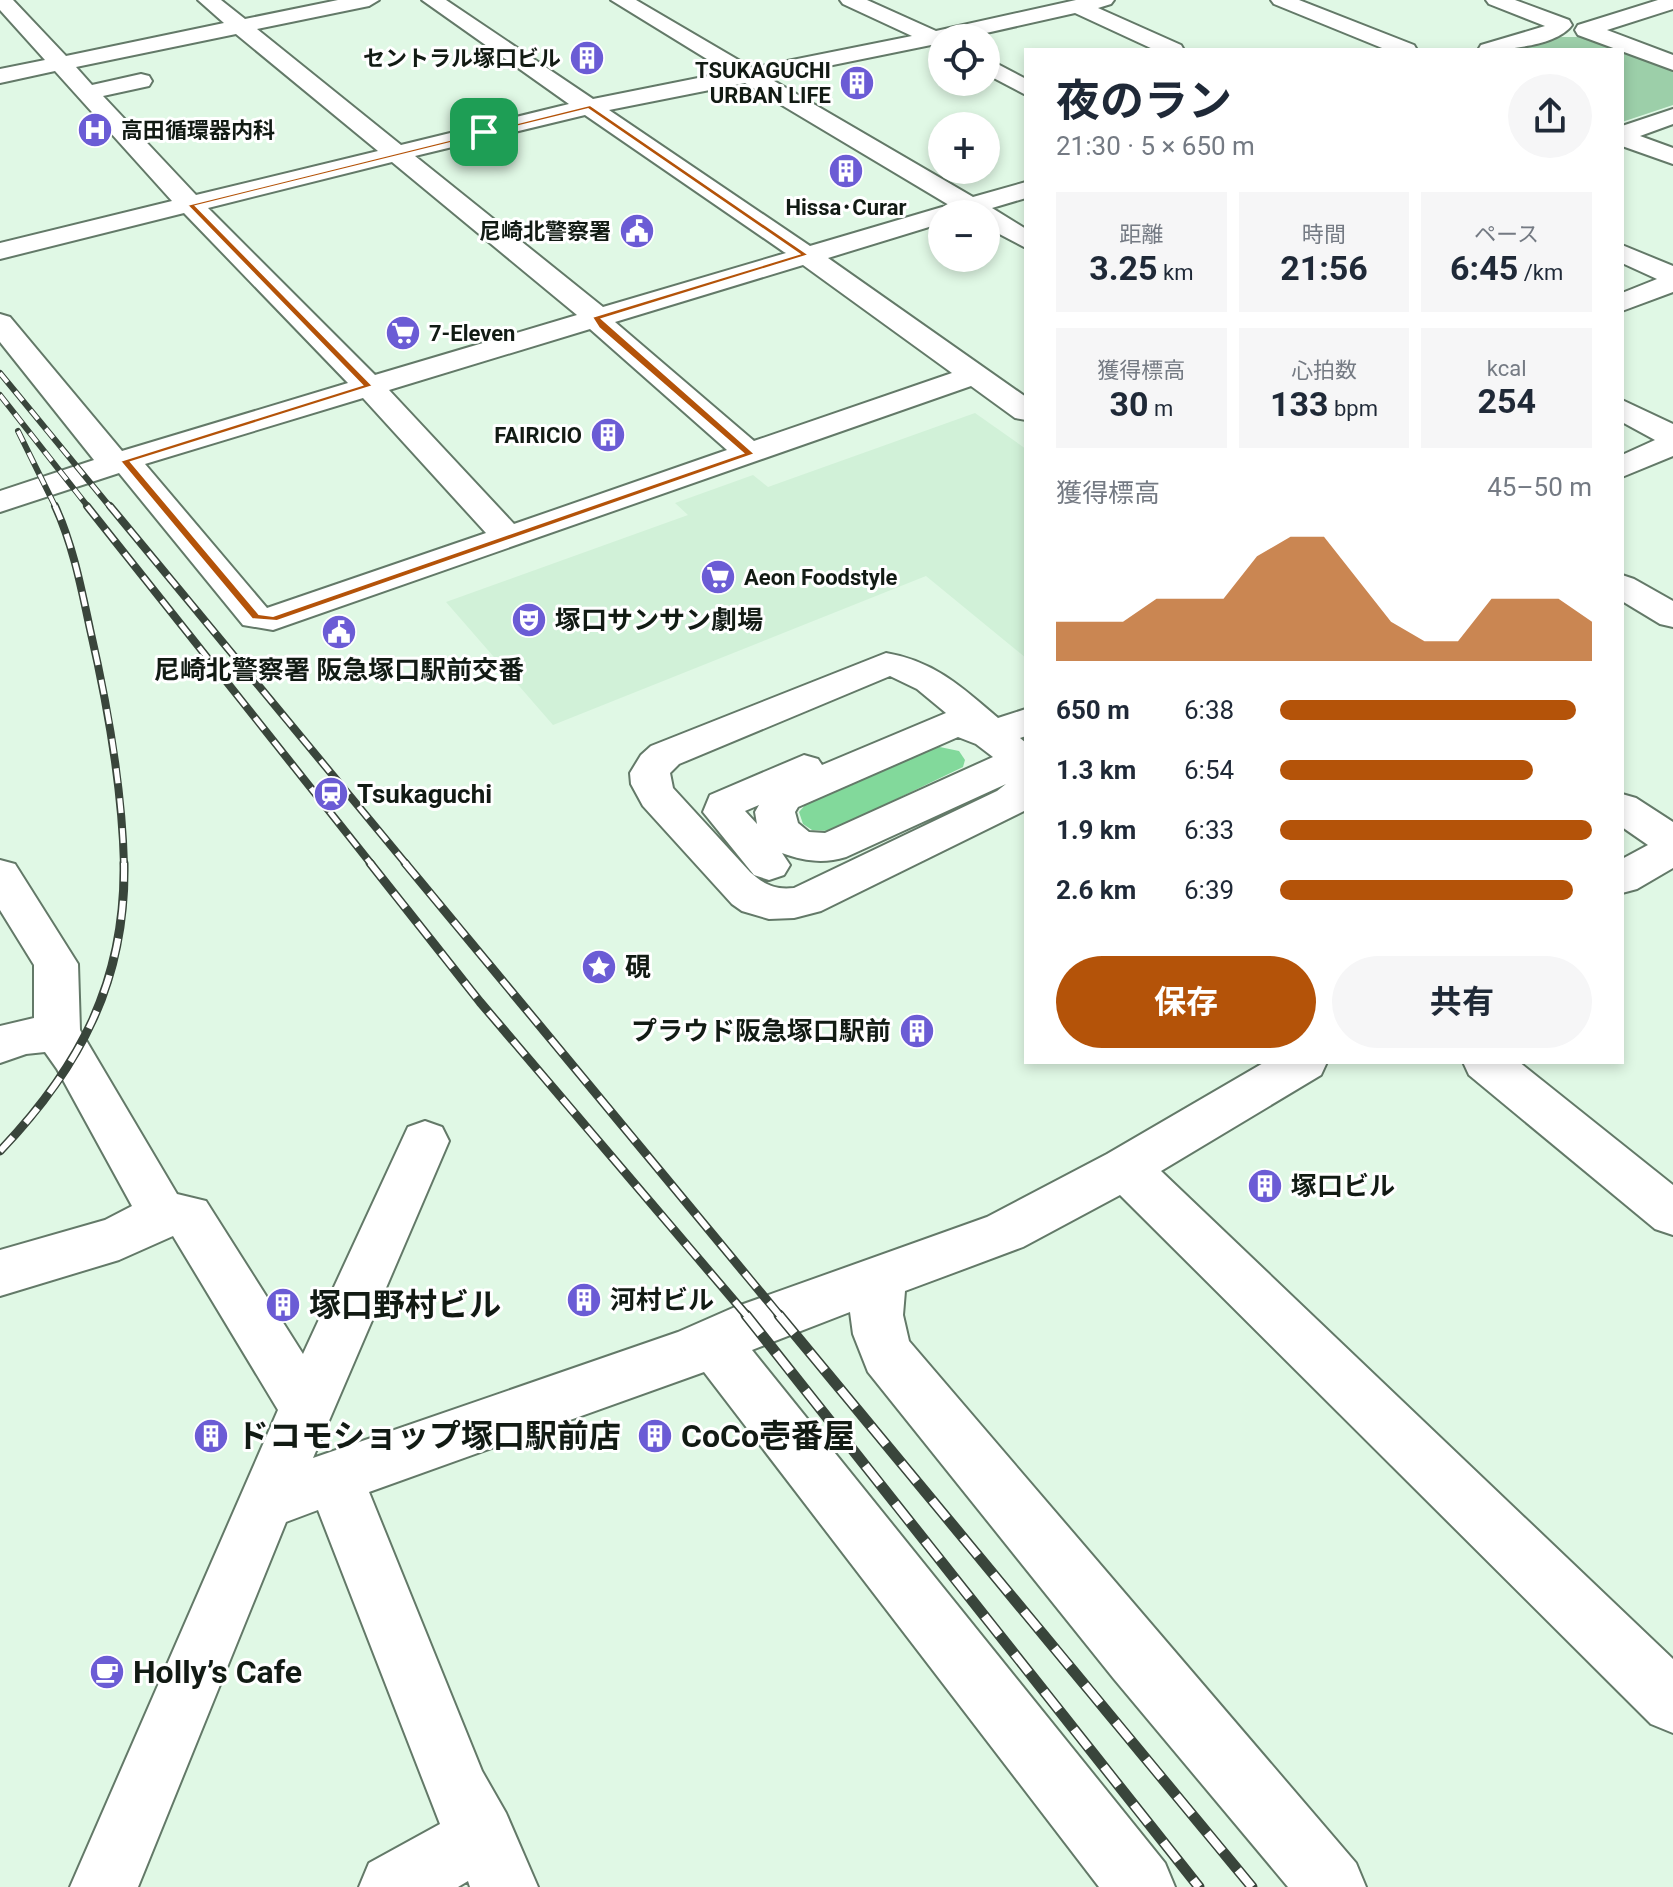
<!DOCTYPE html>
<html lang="ja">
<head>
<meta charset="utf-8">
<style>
  :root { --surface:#fff; --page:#f6f6f7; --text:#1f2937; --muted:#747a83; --accent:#b45309 }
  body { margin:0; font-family:Roboto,"Noto Sans JP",sans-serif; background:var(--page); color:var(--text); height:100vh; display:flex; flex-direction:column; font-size:30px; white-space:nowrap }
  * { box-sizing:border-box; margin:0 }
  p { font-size:26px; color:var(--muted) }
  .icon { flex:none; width:44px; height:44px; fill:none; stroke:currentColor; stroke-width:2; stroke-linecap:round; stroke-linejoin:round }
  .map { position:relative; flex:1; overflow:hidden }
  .sheet { position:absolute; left:1024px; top:48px; width:600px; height:1016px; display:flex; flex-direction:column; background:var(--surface); border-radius:0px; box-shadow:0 4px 12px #0003 }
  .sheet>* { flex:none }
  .tools { position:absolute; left:928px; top:24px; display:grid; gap:16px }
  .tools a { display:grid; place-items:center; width:72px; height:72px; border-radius:50%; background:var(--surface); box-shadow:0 4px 12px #0003; font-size:40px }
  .pin { position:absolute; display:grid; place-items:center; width:68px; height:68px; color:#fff; margin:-34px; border-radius:16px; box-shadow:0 4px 12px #0006 }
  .round { display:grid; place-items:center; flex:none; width:84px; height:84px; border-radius:42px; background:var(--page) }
  .headline { display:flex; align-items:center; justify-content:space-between; height:136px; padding:0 32px }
  h1 { font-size:44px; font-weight:700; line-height:60px }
  .figures { display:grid; grid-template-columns:repeat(3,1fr); gap:12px; height:136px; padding:8px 32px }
  .figures div { display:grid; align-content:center; border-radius:0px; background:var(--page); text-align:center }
  .figures b { font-size:34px; font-weight:700 }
  .figures small { font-size:22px; font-weight:400 }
  .figures p { font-size:22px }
  .chart { height:224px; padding:16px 32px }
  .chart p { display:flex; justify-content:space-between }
  .chart svg { width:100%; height:144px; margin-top:8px; fill:var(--accent); opacity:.7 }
  .button { display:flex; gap:16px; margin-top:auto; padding:16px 32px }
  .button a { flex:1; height:92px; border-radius:48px; background:var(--accent); color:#fff; font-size:32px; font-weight:700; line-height:92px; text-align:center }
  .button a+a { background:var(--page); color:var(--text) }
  ul { padding:0 32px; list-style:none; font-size:26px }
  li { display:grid; grid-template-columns:128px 96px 1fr; align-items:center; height:60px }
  li i { height:20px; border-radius:10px; background:var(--accent) }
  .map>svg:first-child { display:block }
  .built { fill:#d1f1d8 }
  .green { fill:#9ccfa9 }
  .forest { fill:#82d99b }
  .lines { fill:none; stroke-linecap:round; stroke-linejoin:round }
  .minor-casing { stroke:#637968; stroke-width:4 }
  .minor { fill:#fff; fill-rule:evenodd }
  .rail-far3-casing { stroke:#39453b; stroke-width:6 }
  .rail-far2-casing { stroke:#39453b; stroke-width:8 }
  .rail-far1-casing { stroke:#39453b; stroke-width:9 }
  .rail-casing { stroke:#39453b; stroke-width:11 }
  .rail-far3 { stroke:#fff; stroke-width:4; stroke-dasharray:12; stroke-linecap:butt }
  .rail-far2 { stroke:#fff; stroke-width:5; stroke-dasharray:15; stroke-linecap:butt }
  .rail-far1 { stroke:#fff; stroke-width:6; stroke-dasharray:19; stroke-linecap:butt }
  .rail { stroke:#fff; stroke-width:8; stroke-dasharray:24; stroke-linecap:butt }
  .route { fill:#b45309; stroke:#fff; stroke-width:2; fill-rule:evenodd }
  .labels { text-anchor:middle; stroke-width:6; stroke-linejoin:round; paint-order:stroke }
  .far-poi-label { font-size:22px; font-weight:bold; fill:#121b14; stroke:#fff; text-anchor:end }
  .poi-label { font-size:26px; font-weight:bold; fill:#121b14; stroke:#fff; text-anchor:start }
  .near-poi-label { font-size:32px; font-weight:bold; fill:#121b14; stroke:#fff; text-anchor:start }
</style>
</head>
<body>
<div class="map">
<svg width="1673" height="1887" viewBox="0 0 1673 1887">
  <rect width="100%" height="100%" fill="#e0f8e5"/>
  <polygon class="built" points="975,413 1026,449 1026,658 926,576 553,725 446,602 688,515 675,503 753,475 768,487"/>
  <g class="green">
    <polygon points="1554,37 1582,37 1617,50 1512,50"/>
    <polygon points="1622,52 1673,70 1673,105 1622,122"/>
  </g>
  <polygon class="forest" points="935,746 959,751 965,760 963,767 830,831 812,830 803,824 799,812 806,804"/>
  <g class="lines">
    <g class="minor-casing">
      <g id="minor">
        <path d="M 0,0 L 13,0 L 66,56 L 224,23 L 198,0 L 221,0 L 245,19 L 338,0 L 379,0 L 369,6 L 257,29 L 401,145 L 569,104 L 422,0 L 446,0 L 593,99 L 728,72 L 611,0 L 636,0 L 752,68 L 912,36 L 843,4 L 840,0 L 867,0 L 936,31 L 1076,0 L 1114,0 L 1111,4 L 1098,8 L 1181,45 L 1184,50 L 1155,50 L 1075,13 L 964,38 L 942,38 L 940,48 L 931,45 L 769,78 L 973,197 L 1026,182 L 1026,198 L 992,208 L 1026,229 L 1026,248 L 986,227 L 986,214 L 942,214 L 942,223 L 828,258 L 1026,397 L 1026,420 L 1015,418 L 971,386 L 273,630 L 243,625 L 119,473 L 0,512 L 0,491 L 94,460 L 0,342 L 0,314 L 10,317 L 122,451 L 348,383 L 184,213 L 0,259 L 0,243 L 172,201 L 55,71 L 0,83 L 0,69 L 45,60 L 0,10 ZM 236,34 L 378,151 L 196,195 L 103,96 L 149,86 L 152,81 L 149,76 L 141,74 L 92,85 L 76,67 ZM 745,83 L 949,205 L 810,246 L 609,110 ZM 585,115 L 784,252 L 786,253 L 603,307 L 415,156 ZM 392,162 L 577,315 L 375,375 L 208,208 ZM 803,265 L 952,373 L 754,441 L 615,322 ZM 590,329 L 727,450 L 514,524 L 389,390 ZM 363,398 L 486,533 L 267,608 L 145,464 Z"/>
        <polygon points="1271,0 1299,0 1414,45 1417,50 1387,50 1274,4"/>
        <path d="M 1486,0 L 1515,0 L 1569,20 L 1572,25 C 1556,47 1503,50 1478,50 L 1481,45 L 1545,26 L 1489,4 Z"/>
        <polygon points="1658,0 1673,0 1673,9 1607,30 1673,55 1673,70 1578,35 1575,30 1578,25"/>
        <polygon points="986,58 1026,79 1026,95 986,74"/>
        <polygon points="1673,109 1673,124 1640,136 1673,148 1673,164 1622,146 1622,126"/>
        <polygon points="1622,245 1673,266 1673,292 1622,311 1622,293 1657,279 1622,263"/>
        <polygon points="1622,400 1673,424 1673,456 1622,477 1622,455 1655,440 1622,422"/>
        <polygon points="1622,575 1634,579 1673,601 1673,627 1660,624 1622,601"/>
        <path d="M 886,653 C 934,661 962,687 998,718 L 1026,709 L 1026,736 L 1020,738 L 1026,743 L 1026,810 L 821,911 L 794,918 L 769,919 L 742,911 L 732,904 L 643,806 L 631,784 L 630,773 L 641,755 L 651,746 ZM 890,676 L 917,689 L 946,713 L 822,765 L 818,759 L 804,755 L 710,795 L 703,812 L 754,875 L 769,880 L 784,875 L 790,865 L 782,853 C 804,861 823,864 846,857 L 1006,784 L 997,791 L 794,888 C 774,890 765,885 750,872 L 673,788 L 670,773 L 679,764 ZM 958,737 L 976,744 L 993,757 L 825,833 L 809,832 L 798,823 L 795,812 L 798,807 ZM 759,805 L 755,812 L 757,824 L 745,811 Z"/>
        <polygon points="1622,794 1636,798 1673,822 1673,868 1637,889 1622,893 1622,859 1648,845 1622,827"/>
        <polygon points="0,860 15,864 78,964 80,1030 177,1194 206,1201 303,1354 408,1127 425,1121 442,1127 449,1141 313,1458 678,1332 735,1307 987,1217 1107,1154 1265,1062 1327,1062 1321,1075 1161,1171 1673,1659 1673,1733 1651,1724 1120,1195 1023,1247 905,1291 903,1315 909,1341 1356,1863 1366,1887 1288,1887 1114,1679 868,1372 853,1334 850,1312 752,1350 1165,1863 1175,1887 1099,1887 704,1372 369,1492 482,1771 506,1813 538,1887 470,1887 468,1881 458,1887 359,1887 369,1863 440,1824 318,1510 286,1522 138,1887 70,1887 278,1410 173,1236 119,1260 0,1296 0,1250 105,1220 132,1206 57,1069 45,1052 26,1054 0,1063 0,1026 34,1018 34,965 0,910"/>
        <polygon points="1463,1062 1519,1062 1673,1185 1673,1235 1655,1229 1469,1075"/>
      </g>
    </g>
    <use href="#minor" class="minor"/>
    <g class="rail-far3-casing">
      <g id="rail-far3">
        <polyline points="0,373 111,508"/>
        <polyline points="0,395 89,508"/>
        <polyline points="18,431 56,508"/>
      </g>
    </g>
    <g class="rail-far2-casing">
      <g id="rail-far2">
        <path d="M 55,506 C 73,545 81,587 90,629 C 108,707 122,785 124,865"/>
        <polyline points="87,506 372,865"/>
        <polyline points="110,506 407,865"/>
      </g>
    </g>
    <g class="rail-far1-casing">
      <g id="rail-far1">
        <polyline points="370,863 480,1002 748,1317"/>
        <polyline points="405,863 781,1317"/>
        <path d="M 0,1151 C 80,1067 126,981 124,863"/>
      </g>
    </g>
    <g class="rail-casing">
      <g id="rail">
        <polyline points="746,1315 1199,1887"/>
        <polyline points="779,1315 1252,1887"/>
      </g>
    </g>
    <use href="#rail-far3" class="rail-far3"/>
    <use href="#rail-far2" class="rail-far2"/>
    <use href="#rail-far1" class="rail-far1"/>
    <use href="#rail" class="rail"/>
  </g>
  <path class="route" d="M 590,105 L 809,255 L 602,319 L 755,454 L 277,621 L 252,619 L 120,461 L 362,385 L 187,205 ZM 588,109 L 799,254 L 592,317 L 599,328 L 743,453 L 273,616 L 259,614 L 131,462 L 373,386 L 196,206 Z"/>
  <defs>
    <g id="building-disc" transform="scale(1.8)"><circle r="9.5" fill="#6b5cd5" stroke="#fff"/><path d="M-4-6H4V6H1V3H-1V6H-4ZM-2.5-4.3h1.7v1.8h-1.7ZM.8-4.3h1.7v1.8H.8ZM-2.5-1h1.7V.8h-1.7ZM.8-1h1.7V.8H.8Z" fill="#fff"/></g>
    <g id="hospital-disc" transform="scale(1.8)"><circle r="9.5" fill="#6b5cd5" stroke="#fff"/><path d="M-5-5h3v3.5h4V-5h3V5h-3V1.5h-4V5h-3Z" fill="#fff"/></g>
    <g id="civic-disc" transform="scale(1.8)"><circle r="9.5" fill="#6b5cd5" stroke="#fff"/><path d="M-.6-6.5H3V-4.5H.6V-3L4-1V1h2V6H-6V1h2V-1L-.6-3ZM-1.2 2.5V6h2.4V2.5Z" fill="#fff"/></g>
    <g id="supermarket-disc" transform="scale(1.8)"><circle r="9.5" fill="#6b5cd5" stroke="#fff"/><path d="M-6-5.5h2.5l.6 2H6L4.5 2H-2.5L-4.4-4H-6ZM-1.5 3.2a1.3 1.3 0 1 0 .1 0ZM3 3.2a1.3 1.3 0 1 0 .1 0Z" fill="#fff"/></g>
    <g id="theatre-disc" transform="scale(1.8)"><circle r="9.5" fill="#6b5cd5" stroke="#fff"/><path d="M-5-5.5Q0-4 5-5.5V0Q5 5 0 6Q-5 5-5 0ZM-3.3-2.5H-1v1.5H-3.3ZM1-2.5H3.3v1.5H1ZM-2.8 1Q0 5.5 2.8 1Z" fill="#fff"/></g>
    <g id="station-disc" transform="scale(1.8)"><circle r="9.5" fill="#6b5cd5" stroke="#fff"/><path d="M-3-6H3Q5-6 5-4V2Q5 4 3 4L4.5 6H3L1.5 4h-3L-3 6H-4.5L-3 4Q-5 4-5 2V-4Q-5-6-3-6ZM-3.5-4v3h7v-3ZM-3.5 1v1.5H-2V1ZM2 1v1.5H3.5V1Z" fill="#fff"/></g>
    <g id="sight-disc" transform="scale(1.8)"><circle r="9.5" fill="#6b5cd5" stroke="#fff"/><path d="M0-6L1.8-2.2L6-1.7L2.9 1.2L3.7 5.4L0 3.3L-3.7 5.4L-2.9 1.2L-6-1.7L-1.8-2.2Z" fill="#fff"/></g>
    <g id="cafe-disc" transform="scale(1.8)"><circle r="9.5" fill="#6b5cd5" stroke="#fff"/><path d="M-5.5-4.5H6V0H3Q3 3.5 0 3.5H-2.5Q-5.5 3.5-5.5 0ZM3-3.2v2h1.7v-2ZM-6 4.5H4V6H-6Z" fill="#fff"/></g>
  </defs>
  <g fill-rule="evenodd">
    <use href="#building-disc" x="587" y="58"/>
    <use href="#building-disc" x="857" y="83"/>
    <use href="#hospital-disc" x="95" y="130"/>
    <use href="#building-disc" x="846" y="171"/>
    <use href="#civic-disc" x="637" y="231"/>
    <use href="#supermarket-disc" x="403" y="333"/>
    <use href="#building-disc" x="608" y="435"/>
    <use href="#supermarket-disc" x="718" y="577"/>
    <use href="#theatre-disc" x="529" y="620"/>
    <use href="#civic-disc" x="339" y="632"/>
    <use href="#station-disc" x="331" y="794"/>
    <use href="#sight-disc" x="599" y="967"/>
    <use href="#building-disc" x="917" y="1031"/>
    <use href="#building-disc" x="1265" y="1186"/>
    <use href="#building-disc" x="584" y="1300"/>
    <use href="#building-disc" x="283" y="1305"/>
    <use href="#building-disc" x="211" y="1436"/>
    <use href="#building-disc" x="655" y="1436"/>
    <use href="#cafe-disc" x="107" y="1672"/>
  </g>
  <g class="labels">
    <g class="far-poi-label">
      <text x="561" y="66">セントラル塚口ビル</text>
      <text x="831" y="78">TSUKAGUCHI<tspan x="831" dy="25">URBAN LIFE</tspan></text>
      <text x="121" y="138" text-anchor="start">高田循環器内科</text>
      <text x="846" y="215" text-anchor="middle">Hissa･Curar</text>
      <text x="611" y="239">尼崎北警察署</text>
      <text x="429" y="341" text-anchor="start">7-Eleven</text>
      <text x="582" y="443">FAIRICIO</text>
      <text x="744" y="585" text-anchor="start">Aeon Foodstyle</text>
    </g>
    <g class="poi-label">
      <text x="555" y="629">塚口サンサン劇場</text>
      <text x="339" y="679" text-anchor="middle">尼崎北警察署 阪急塚口駅前交番</text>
      <text x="357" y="803">Tsukaguchi</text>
      <text x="625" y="976">硯</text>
      <text x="891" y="1040" text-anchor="end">プラウド阪急塚口駅前</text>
      <text x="1291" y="1195">塚口ビル</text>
      <text x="610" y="1309">河村ビル</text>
    </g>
    <g class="near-poi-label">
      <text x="309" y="1316">塚口野村ビル</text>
      <text x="237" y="1447">ドコモショップ塚口駅前店</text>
      <text x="681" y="1447">CoCo壱番屋</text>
      <text x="133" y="1683">Holly’s Cafe</text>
    </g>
  </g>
</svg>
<div class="tools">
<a><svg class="icon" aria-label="locate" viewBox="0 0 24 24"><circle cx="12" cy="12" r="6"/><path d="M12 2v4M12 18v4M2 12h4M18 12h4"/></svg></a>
<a>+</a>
<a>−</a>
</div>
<div class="pin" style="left:484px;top:132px;background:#1e9e55"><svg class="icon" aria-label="arrive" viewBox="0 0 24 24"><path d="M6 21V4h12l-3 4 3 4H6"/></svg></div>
<section class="sheet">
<div class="headline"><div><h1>夜のラン</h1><p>21:30 · 5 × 650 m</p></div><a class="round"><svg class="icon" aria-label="share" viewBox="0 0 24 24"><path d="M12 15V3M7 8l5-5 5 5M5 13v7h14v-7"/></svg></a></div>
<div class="figures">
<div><p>距離</p><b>3.25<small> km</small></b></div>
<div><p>時間</p><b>21:56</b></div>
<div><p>ペース</p><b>6:45<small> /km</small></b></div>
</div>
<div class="figures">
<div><p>獲得標高</p><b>30<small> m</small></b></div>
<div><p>心拍数</p><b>133<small> bpm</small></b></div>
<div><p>kcal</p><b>254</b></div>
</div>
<div class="chart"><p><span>獲得標高</span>45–50 m</p>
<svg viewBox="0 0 160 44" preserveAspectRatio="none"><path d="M0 44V32L10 32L20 32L30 25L40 25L50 25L60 12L70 6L80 6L90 19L100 32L110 38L120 38L130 25L140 25L150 25L160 32V44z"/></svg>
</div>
<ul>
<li><b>650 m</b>6:38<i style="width:95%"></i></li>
<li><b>1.3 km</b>6:54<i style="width:81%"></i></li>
<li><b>1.9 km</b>6:33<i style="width:100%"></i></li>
<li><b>2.6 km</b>6:39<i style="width:94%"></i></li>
</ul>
<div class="button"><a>保存</a><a>共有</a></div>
</section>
</div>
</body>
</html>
